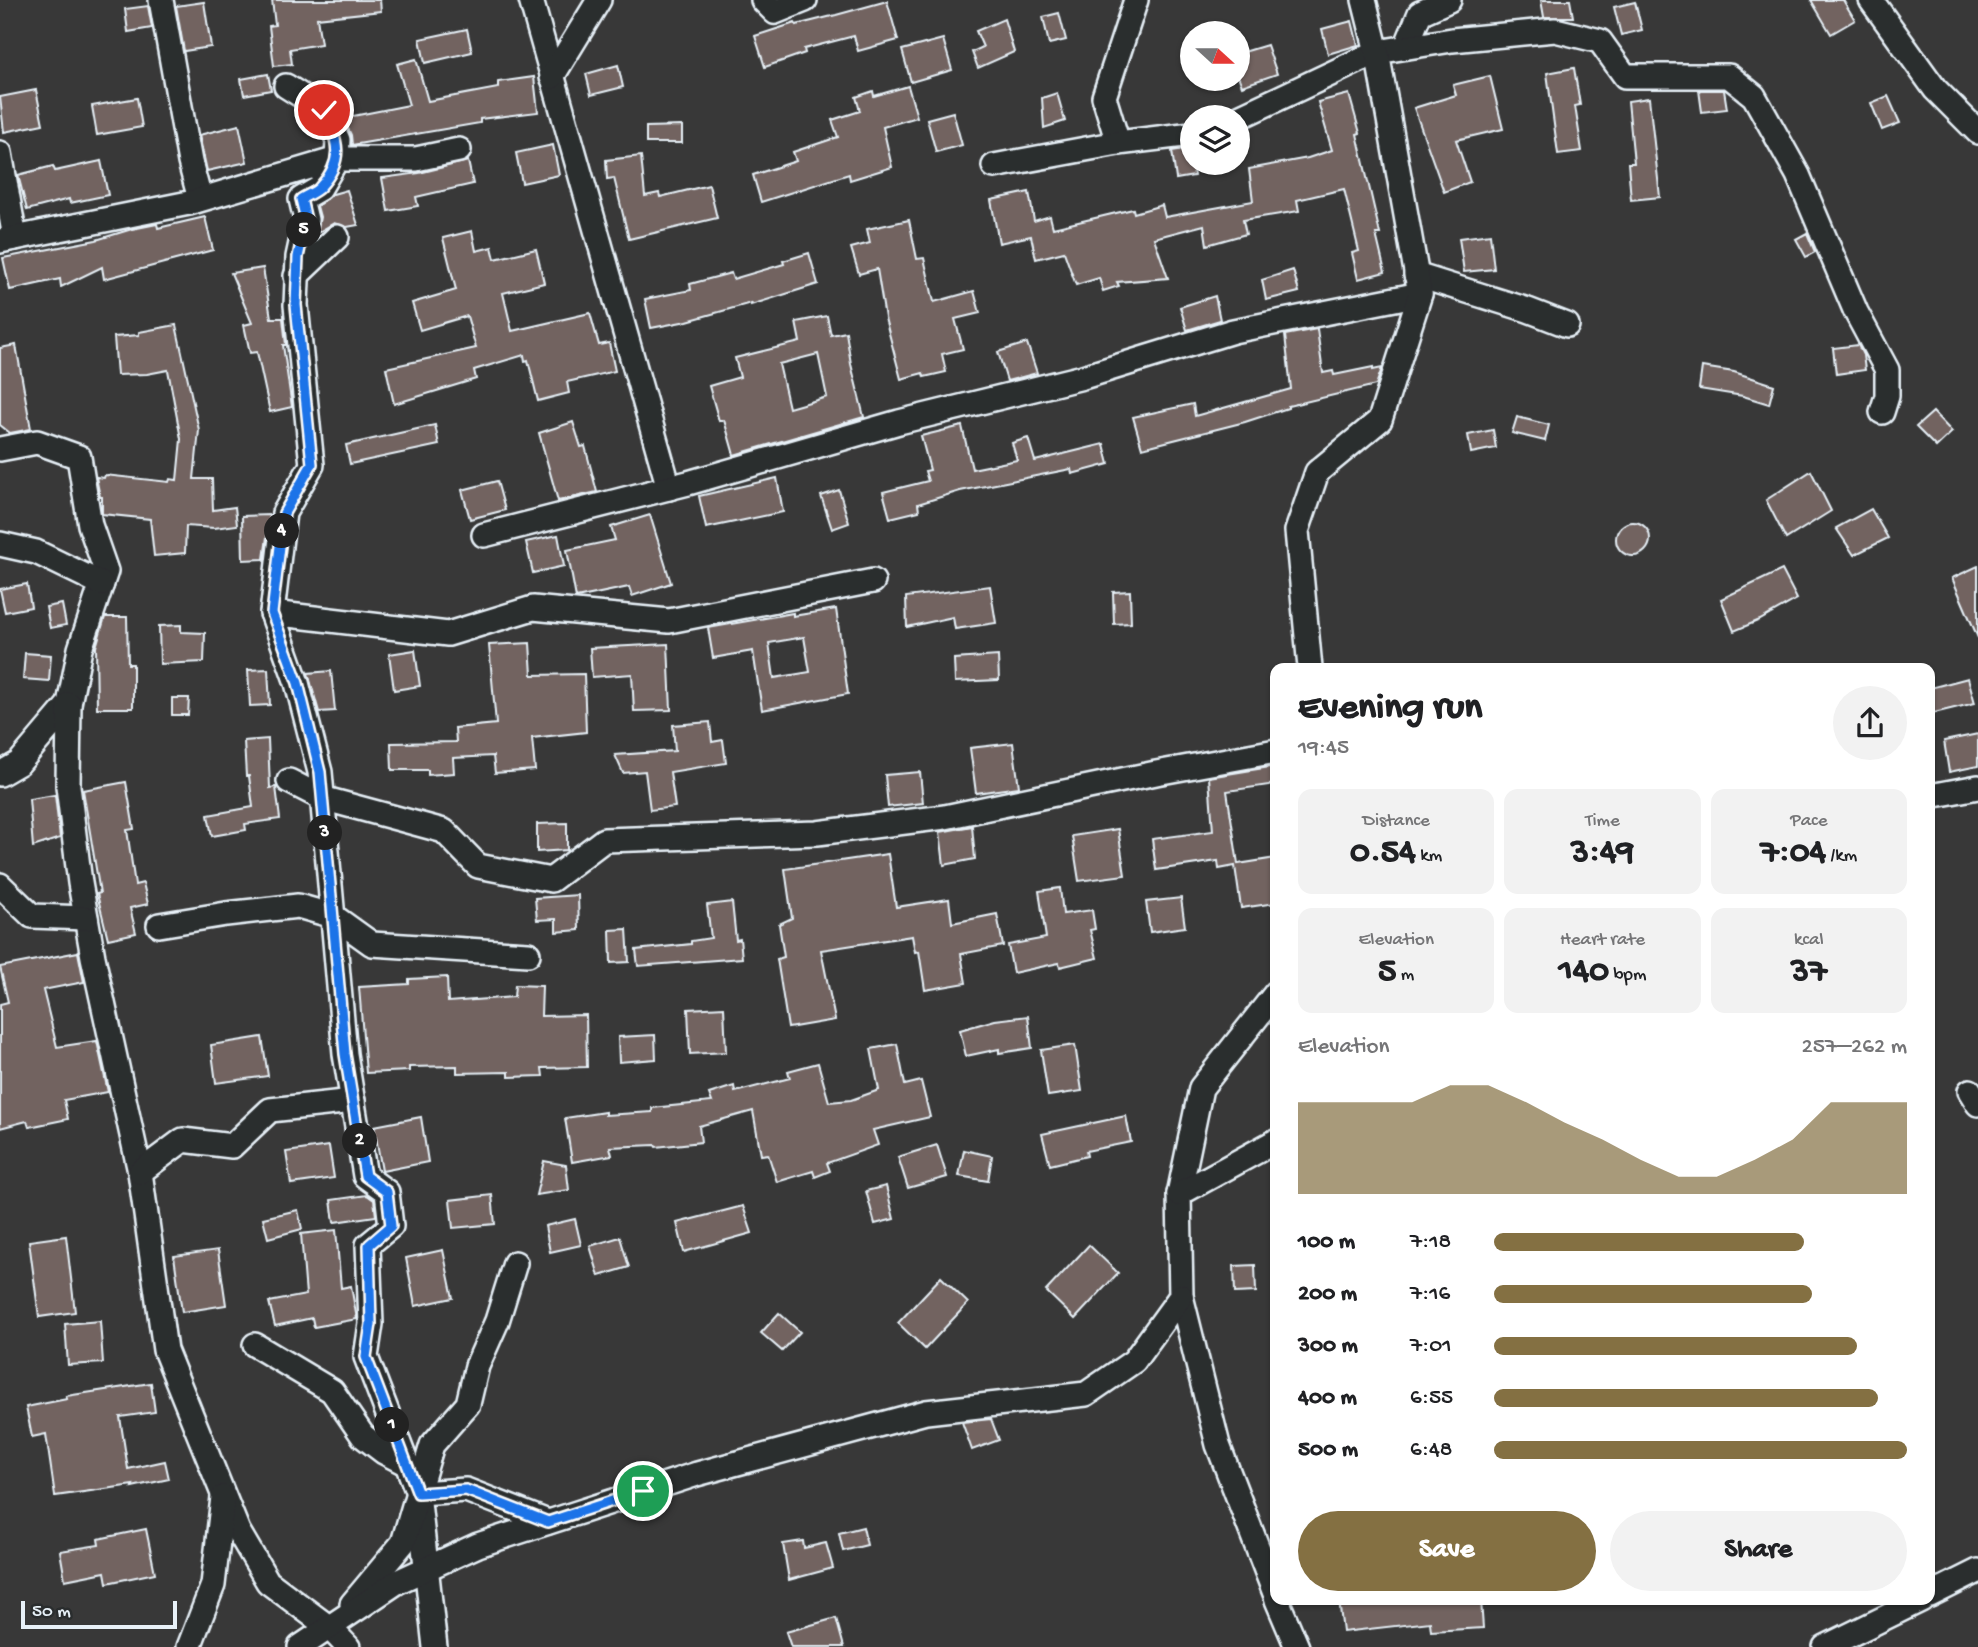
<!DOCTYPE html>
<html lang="en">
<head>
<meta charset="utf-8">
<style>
  :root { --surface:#fff; --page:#f2f2f2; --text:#202124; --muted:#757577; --accent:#847042 }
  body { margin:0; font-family:"Gochi Hand",sans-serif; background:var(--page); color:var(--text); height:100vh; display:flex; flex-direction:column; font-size:26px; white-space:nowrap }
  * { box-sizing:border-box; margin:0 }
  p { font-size:23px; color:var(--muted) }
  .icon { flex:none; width:38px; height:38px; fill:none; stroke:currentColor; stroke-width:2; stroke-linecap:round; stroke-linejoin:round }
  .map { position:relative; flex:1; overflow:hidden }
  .drawer { position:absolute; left:1270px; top:663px; width:665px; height:942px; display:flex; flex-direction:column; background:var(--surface); border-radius:14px; box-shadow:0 2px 5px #0004 }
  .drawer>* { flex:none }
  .needle { width:46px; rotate:111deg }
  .buttons { position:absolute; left:1180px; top:21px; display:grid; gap:14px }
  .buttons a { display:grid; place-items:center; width:70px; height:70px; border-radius:50%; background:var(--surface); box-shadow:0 2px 5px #0004; font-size:35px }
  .scale { position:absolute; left:21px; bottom:18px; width:156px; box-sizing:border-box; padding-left:7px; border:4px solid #e8f1f8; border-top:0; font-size:19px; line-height:24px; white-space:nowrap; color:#e8f1f8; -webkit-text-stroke:5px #2a2d2e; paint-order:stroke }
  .pin { position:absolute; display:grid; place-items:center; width:60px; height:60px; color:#fff; margin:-30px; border:4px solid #fff; border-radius:50%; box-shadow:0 2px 7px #0007 }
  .km { position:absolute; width:35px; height:35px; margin:-18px; border-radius:50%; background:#222; color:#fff; font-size:19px; line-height:35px; text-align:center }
  .round { display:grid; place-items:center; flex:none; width:74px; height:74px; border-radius:37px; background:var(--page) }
  .overview { display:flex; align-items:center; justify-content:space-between; height:119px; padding:0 28px }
  h1 { font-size:38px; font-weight:700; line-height:52px }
  .figures { display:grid; grid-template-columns:repeat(3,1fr); gap:10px; height:119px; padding:7px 28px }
  .figures div { display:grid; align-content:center; border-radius:14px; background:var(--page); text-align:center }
  .figures b { font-size:35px; font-weight:700 }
  .figures small { font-size:19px; font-weight:400 }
  .figures p { font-size:19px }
  .chart { height:196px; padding:14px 28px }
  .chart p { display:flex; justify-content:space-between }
  .chart svg { width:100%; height:126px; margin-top:7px; fill:var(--accent); opacity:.7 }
  .primary-button { display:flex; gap:14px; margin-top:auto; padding:14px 28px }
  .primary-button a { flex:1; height:80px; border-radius:42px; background:var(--accent); color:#fff; font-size:28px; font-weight:700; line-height:80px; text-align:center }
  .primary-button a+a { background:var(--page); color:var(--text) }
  ul { padding:0 28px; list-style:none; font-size:23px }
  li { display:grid; grid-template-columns:112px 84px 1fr; align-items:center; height:52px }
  li i { height:18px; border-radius:9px; background:var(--accent) }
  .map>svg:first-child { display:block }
  .building { fill:#726461; stroke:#e8f1f8; stroke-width:2; fill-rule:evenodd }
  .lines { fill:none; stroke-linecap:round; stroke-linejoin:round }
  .street-casing { stroke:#e8f1f8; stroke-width:28 }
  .street { stroke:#2a2d2e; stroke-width:23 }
  .route-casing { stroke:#fff; stroke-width:14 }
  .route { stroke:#1a73e8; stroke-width:9 }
</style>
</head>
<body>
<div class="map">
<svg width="1978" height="1647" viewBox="0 0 1978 1647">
  <rect width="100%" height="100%" fill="#383838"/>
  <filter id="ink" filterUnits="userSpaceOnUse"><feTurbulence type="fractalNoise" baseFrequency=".0143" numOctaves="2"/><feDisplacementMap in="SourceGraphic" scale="14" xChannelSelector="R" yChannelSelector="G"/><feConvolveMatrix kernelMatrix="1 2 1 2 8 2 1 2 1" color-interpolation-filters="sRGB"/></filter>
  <g filter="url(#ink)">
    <g class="building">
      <polygon points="272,0 380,0 381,11 317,18 321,44 290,49 292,64 274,66 269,26 275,25"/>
      <polygon points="1541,0 1570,0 1573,17 1544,17"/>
      <polygon points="1811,0 1843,0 1855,20 1831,34"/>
      <polygon points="887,1 898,40 858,51 854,36 804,49 805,53 765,67 755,36 795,23 796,25 836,15"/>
      <polygon points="204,2 211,47 184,51 176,6"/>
      <polygon points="1635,2 1642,30 1621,35 1614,7"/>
      <polygon points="148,6 152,28 128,32 125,9"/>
      <polygon points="1059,13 1066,40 1049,44 1043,17"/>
      <polygon points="1004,19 1014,52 978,68 972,52 983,47 976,31"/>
      <polygon points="1352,21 1358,45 1328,54 1322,29"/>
      <polygon points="467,29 472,52 425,63 420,39"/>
      <polygon points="943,39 952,70 911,82 902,50"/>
      <polygon points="1267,45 1277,74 1242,86 1237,73 1237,54"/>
      <polygon points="416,59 428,101 498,88 498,82 534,77 538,112 480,119 480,123 352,145 351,135 343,118 409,105 397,64"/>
      <polygon points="618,65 623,87 591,95 586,74"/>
      <polygon points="1574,68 1580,105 1575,106 1582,151 1558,154 1547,73"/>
      <polygon points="268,74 271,90 244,95 241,79"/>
      <polygon points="1490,76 1503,129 1456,140 1470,182 1444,192 1414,108 1456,95 1453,85"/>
      <polygon points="908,86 917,117 883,127 892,167 850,180 849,174 761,202 753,175 796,161 793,152 838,137 832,120 860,111 856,97 873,91 874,96"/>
      <polygon points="36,90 43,124 4,132 0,97"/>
      <polygon points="1699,90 1724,90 1727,109 1702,112"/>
      <polygon points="1057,93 1065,121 1044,128 1042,98"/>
      <polygon points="1349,94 1360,133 1357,134 1380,234 1376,234 1385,272 1358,279 1352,253 1359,251 1344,189 1297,200 1299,211 1243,220 1246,234 1207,245 1204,225 1154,238 1168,278 1117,282 1119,286 1103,291 1099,278 1076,285 1064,252 1036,259 1031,236 999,243 991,200 1029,192 1034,221 1050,216 1053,228 1133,209 1134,213 1162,205 1165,217 1253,201 1249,169 1308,158 1332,150 1318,102"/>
      <polygon points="1888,96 1900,123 1882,130 1871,103"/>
      <polygon points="137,98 142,127 97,135 92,106"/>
      <polygon points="1649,98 1660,197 1631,200 1628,163 1634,163 1628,101"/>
      <polygon points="953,112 962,145 936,152 927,119"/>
      <polygon points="239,125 247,162 207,171 199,135"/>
      <polygon points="682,126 682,143 646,143 646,127"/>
      <polygon points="553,145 559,175 522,183 516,153"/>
      <polygon points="1190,148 1194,176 1176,179 1172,151"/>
      <polygon points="641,156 645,196 659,193 660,197 709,185 717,218 629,239 614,178 607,179 606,160"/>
      <polygon points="101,161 108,195 70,203 69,199 27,210 18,175 53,166 55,171"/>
      <polygon points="468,161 473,184 416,197 418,206 388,211 382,178 419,173"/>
      <polygon points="347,190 358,225 347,227 334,223 317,233 320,217 317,206 333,194"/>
      <polygon points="205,217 213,250 104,279 102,267 61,287 60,279 10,290 3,258 96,240 132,229 157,224 158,228"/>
      <polygon points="909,220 917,259 924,258 934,302 974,291 980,313 955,319 963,349 942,354 946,372 924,377 923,373 901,379 885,318 877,269 859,274 851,248 870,243 867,229"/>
      <polygon points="472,231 476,251 492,247 495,259 536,249 544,283 503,293 512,331 590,313 599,345 609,343 615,371 567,382 569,393 538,401 528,360 525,361 524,355 474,370 476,379 394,404 386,368 476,348 467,316 420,330 412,303 456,290 443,238"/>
      <polygon points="1807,233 1815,252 1806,257 1796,239"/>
      <polygon points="1490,234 1494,269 1464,272 1459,238"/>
      <polygon points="809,253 818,284 751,305 751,303 687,321 651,328 645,299 691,290 690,284 731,273 733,279 784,264 783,261"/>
      <polygon points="263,268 271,318 283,318 286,345 283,345 292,407 270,412 257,352 250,353 244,325 252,323 231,273"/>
      <polygon points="1293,270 1299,292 1266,300 1262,280"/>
      <polygon points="1215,296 1220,320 1187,330 1180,307"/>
      <path d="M 827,316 L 831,335 L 846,332 L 851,364 L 864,417 L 734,455 L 724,420 L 719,421 L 709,386 L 740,377 L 735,358 L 800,342 L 796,322 ZM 818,354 L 827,397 L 789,408 L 779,364 Z"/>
      <polygon points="176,325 199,430 194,479 212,479 213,510 235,507 237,525 214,528 186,526 185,553 154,556 150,519 102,514 102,497 100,497 96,477 104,478 105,475 169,482 170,479 177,480 181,439 168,370 147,374 117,375 114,337 139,335 139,332"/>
      <polygon points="1317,329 1323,373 1333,371 1334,375 1373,367 1373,370 1382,368 1376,385 1288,406 1288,408 1245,422 1142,448 1133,417 1193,404 1195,416 1291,389 1285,335"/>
      <polygon points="1027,343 1037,373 1007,381 998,352"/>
      <polygon points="16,345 31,429 10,433 0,425 0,348"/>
      <polygon points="1858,345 1863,355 1865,370 1836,374 1833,348"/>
      <polygon points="1702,367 1734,372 1774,385 1769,404 1743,396 1699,389"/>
      <polygon points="1933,412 1952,432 1936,447 1916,427"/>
      <polygon points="1517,417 1549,425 1545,441 1512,433"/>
      <polygon points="573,422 581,447 585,446 597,492 558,501 539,433"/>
      <polygon points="435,425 439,445 350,464 346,445"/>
      <polygon points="962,426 972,469 1017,460 1012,443 1028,438 1035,461 1104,444 1109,464 1072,474 1071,469 960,491 918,504 919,511 890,518 883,492 928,481 925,471 930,470 921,436"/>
      <polygon points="1493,430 1496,448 1471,453 1468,435"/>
      <polygon points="1811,471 1831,511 1786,539 1766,500"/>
      <polygon points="777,478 783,512 706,528 699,496"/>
      <polygon points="497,481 505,510 470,519 462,490"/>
      <polygon points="839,490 849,523 832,529 821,496"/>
      <polygon points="1871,509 1888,538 1854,555 1836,528"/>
      <polygon points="270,515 264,559 243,560 242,516"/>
      <polygon points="650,515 671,583 632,596 629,587 576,598 567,550 615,540 611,527"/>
      <circle cx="1633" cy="539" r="17"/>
      <polygon points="558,535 564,566 533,573 526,542"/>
      <polygon points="1978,566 1978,638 1952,578"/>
      <polygon points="1782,570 1797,599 1760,620 1734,631 1721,599"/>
      <polygon points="27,584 31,607 5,612 0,589"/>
      <polygon points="990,586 996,623 955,629 953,617 907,627 906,597"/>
      <polygon points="1130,591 1131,623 1114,624 1113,592"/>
      <polygon points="62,604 66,625 50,628 46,607"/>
      <path d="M 836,609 L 848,694 L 762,710 L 753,651 L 713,658 L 708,628 L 793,613 L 793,616 ZM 804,637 L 810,672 L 774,678 L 769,643 Z"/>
      <polygon points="105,617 127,617 128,664 133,664 133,708 97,708 96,647"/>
      <polygon points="181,625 181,632 205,633 204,662 160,664 159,626"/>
      <polygon points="530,643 532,675 584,674 586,732 532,738 535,770 495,773 493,756 453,758 454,773 428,775 428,770 392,770 391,743 456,742 455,728 496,724 489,645"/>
      <polygon points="668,644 671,710 634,711 632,674 592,677 590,648"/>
      <polygon points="415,650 420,686 394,690 389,654"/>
      <polygon points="25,653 51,655 49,681 23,679"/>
      <polygon points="998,656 999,680 955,682 954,659"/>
      <polygon points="268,669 270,705 250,706 248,670"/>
      <polygon points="331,671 335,711 319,712 308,673"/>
      <polygon points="1968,678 1975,703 1930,714 1930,688"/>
      <polygon points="172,698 189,698 188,715 172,715"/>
      <polygon points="710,722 712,742 723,740 726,763 670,772 675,807 650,810 645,771 623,773 615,755 675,751 673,725"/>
      <polygon points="1978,734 1978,766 1949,772 1944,741"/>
      <polygon points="268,739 270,788 276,787 280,819 245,824 246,830 212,836 208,815 253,807 249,776 246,776 244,741"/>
      <polygon points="1013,743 1019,787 976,793 970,748"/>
      <polygon points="1276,766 1276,784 1227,791 1238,864 1276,858 1276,903 1241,908 1235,866 1219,869 1218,861 1156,870 1152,839 1213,831 1209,777"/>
      <polygon points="920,772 923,803 888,807 885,775"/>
      <polygon points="126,782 134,829 127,830 135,885 143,883 148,904 130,908 136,933 108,939 97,894 100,893 83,790"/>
      <polygon points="55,795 60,838 33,847 29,799"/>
      <polygon points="567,823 567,850 537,852 537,824"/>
      <polygon points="972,826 975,859 944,865 940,832"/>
      <polygon points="1118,829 1125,875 1079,881 1072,836"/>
      <polygon points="888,854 896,907 949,899 952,923 997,914 1003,946 961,954 966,983 925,990 919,951 915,952 912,936 821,950 835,1020 788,1028 777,959 784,957 779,924 792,918 785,869"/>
      <polygon points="1060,888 1063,914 1092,910 1095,929 1090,930 1097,958 1060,967 1059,963 1013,973 1008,945 1046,938 1039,891"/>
      <polygon points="578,895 579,930 556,932 556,919 537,920 535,898"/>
      <polygon points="1181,898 1185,927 1150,932 1146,902"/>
      <polygon points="732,902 736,940 740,939 742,958 638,966 636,950 691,944 691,941 711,938 707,905"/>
      <polygon points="627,929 629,962 611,963 610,930"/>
      <polygon points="78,952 84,982 43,990 57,1047 97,1041 108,1092 64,1100 68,1119 29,1127 27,1121 0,1128 0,1004 8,1002 0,967"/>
      <polygon points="447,977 448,1002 514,997 515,985 542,986 541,1016 586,1015 587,1067 542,1068 543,1076 509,1077 509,1072 457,1073 457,1066 409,1067 409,1071 366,1073 359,987 409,984 409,979"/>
      <polygon points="724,1007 726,1052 690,1054 688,1009"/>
      <polygon points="1028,1016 1032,1048 999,1053 999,1049 966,1056 960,1030 995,1020"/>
      <polygon points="655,1035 656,1059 619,1062 618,1037"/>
      <polygon points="262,1037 268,1076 216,1083 211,1045"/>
      <polygon points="897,1044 905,1085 921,1081 930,1117 873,1130 878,1145 827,1163 830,1171 815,1177 813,1171 777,1182 768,1154 761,1155 753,1111 699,1126 701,1142 656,1147 655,1145 610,1147 612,1155 572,1162 565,1118 605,1112 605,1115 652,1112 652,1108 712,1102 709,1094 734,1086 735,1092 790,1078 788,1071 818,1063 829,1102 851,1100 879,1090 871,1049"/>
      <polygon points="1075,1045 1082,1091 1048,1096 1041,1050"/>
      <polygon points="1126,1116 1131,1142 1086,1151 1087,1156 1050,1165 1042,1134"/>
      <polygon points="421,1117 428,1162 382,1171 374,1126"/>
      <polygon points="937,1145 947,1177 908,1188 898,1157"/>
      <polygon points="329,1146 334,1178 291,1184 286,1152"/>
      <polygon points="964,1150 992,1156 988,1181 959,1176"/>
      <polygon points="544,1161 566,1165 569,1190 536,1195"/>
      <polygon points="886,1186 894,1219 875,1224 866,1191"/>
      <polygon points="367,1195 374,1200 376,1216 334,1222 331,1200"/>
      <polygon points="492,1195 495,1224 453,1228 450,1200"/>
      <polygon points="743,1206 752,1233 684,1252 677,1223"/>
      <polygon points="298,1210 302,1229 268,1238 263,1218"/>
      <polygon points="575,1219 581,1245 550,1252 545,1226"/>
      <polygon points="336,1230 341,1288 351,1286 357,1319 314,1327 312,1318 275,1326 269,1302 306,1295 301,1234"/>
      <polygon points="66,1236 75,1312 39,1317 29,1241"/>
      <polygon points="620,1237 629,1267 599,1276 590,1246"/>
      <polygon points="1089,1245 1118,1273 1075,1319 1046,1291"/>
      <polygon points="218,1250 226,1305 182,1312 174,1256"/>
      <polygon points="443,1250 453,1298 415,1306 406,1258"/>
      <polygon points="1255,1265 1256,1292 1235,1293 1234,1266"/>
      <polygon points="941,1277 968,1303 925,1349 898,1323"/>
      <polygon points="779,1313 800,1332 782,1351 761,1333"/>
      <polygon points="100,1321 103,1363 68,1365 65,1324"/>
      <polygon points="151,1383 155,1412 120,1417 128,1469 165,1461 169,1479 132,1487 133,1485 55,1496 46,1434 32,1437 26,1407 67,1399 66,1396"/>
      <polygon points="991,1419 999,1440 972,1450 962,1422"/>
      <polygon points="863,1527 867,1545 843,1551 839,1533"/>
      <polygon points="146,1529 155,1573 107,1583 105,1572 65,1580 60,1551 99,1545 98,1539"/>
      <polygon points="803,1541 804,1548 826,1543 833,1568 789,1580 783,1544"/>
      <polygon points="1339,1600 1481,1600 1483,1628 1431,1631 1430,1622 1343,1632"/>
      <polygon points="836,1618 844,1647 791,1647 786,1632"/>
    </g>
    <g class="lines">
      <g class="street-casing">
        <g id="street">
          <polyline points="161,0 190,162 200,199"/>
          <polyline points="531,0 669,488"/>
          <polyline points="763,0 775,12 805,0"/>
          <polyline points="1871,0 1935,89 1978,132"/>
          <polyline points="1406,47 1420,13 1449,0"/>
          <polyline points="552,77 599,0"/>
          <polyline points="286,86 324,110 338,140 337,159 320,188 301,199 306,220 298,257 296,305 312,465 284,513 272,613 297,683 320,772 345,1054 365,1176 387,1192 391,1226 368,1245 371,1324 366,1357 418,1493 435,1647"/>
          <polyline points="1237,118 1377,52 1452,40 1555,30 1600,41 1625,76 1729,76 1754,96 1798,175 1856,312 1887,370 1887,396 1882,412"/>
          <polyline points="1118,143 1104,97 1136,0"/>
          <polyline points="0,153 15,238"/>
          <polyline points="994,166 1118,143 1192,134"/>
          <polyline points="0,241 189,203 337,159 416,159 459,150"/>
          <polyline points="1416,275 1528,310 1567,325"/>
          <polyline points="296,276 337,237"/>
          <polyline points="0,449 37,442 79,457 90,525 106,571 80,649 69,704 19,763 0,774"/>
          <polyline points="484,535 688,483 899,422 1083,377 1233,331 1420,294"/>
          <polyline points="0,544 36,552 102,584"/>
          <polyline points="272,613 448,634 533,608 669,621 873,581"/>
          <polyline points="1310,668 1297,531 1317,472 1380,420 1420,294 1377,52 1364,0"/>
          <polyline points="69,704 68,786 80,883 93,957 140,1172 165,1350 238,1531 268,1582 331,1629 348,1647"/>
          <polyline points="289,781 322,798 444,831 478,866 551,880 604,840 817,833 945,817 1156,773 1276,751"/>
          <polyline points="1930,796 1978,787"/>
          <polyline points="0,885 32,916 86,918"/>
          <polyline points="159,925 226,914 298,906 333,916 372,944 528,954"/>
          <polyline points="1276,993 1201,1088 1179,1194 1181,1296 1218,1445 1276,1596"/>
          <polyline points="1970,1091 1978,1104"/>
          <polyline points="140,1172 183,1140 232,1146 270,1110 353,1101"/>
          <polyline points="1179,1194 1276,1141"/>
          <polyline points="255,1345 332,1391 363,1436 384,1452 407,1464"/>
          <polyline points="418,1493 466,1490 548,1522"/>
          <polyline points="1930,1595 1978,1571"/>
          <polyline points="1277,1600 1297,1647"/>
          <polyline points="352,1604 403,1543 432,1445 468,1404 477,1366 497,1321 515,1263"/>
          <polyline points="189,1647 213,1585 223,1497"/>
          <polyline points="300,1647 397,1582 478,1545 697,1474 926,1412 1086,1394 1134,1361 1181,1296"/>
          <polyline points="1825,1647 1921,1600"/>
        </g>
      </g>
      <use href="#street" class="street"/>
    </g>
  </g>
  <g class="lines" filter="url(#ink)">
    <g class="route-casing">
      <path id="route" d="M 324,110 C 337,140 346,159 320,187 C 316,192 307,195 301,199 L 306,220 L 298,257 L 296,305 L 312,464 L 284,513 L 272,613 L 298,683 L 320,772 L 345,1054 L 365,1176 L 387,1192 L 391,1226 L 369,1245 L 371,1324 L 366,1357 L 418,1493 L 466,1490 L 548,1522 L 643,1491"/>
    </g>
    <use href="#route" class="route"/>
  </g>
</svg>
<div class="buttons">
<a><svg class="needle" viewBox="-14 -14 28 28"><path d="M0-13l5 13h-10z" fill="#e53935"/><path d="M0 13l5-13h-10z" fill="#757577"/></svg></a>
<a><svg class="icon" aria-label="layers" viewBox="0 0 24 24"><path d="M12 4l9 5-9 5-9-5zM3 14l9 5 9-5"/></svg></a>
</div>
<div class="scale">50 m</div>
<div class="pin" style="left:643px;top:1491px;background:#1e9e55"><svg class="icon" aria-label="arrive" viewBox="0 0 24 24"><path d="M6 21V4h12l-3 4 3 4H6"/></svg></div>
<div class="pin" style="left:324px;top:110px;background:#d93025"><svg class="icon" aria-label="check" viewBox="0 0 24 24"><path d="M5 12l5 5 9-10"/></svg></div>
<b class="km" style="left:392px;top:1425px">1</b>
<b class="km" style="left:360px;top:1141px">2</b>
<b class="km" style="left:325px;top:833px">3</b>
<b class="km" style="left:282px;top:531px">4</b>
<b class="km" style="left:304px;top:230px">5</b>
<section class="drawer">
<div class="overview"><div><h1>Evening run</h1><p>19:45</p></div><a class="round"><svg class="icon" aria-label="share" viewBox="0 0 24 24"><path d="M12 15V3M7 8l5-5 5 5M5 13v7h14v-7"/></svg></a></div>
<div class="figures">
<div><p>Distance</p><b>0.54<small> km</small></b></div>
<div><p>Time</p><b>3:49</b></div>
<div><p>Pace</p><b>7:04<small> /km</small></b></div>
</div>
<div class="figures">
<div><p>Elevation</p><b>5<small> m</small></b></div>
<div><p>Heart rate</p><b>140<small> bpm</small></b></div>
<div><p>kcal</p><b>37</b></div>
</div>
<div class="chart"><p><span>Elevation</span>257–262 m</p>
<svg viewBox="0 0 160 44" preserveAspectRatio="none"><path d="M0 44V12L10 12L20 12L30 12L40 6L50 6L60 12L70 19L80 25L90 32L100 38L110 38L120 32L130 25L140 12L150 12L160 12V44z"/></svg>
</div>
<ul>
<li><b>100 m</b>7:18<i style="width:75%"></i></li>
<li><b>200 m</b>7:16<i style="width:77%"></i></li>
<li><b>300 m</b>7:01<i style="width:88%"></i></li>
<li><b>400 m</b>6:55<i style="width:93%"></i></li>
<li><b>500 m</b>6:48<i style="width:100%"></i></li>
</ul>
<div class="primary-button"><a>Save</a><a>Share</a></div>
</section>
</div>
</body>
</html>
